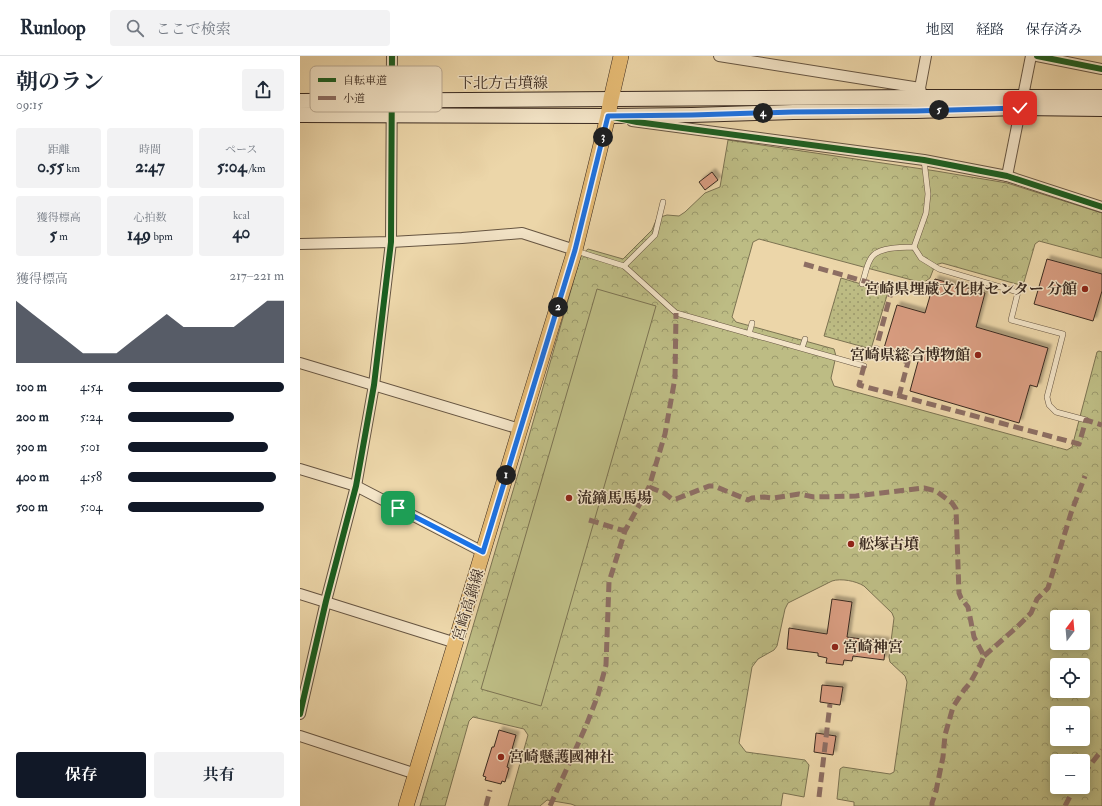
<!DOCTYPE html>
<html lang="ja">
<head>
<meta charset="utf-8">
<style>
  :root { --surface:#fff; --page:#f2f2f3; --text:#1f2937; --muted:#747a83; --line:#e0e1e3; --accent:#111827 }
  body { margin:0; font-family:"IM FELL Double Pica","Noto Serif JP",serif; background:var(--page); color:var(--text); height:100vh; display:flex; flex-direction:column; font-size:15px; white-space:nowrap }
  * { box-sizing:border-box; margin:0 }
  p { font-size:13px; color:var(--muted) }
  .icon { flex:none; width:22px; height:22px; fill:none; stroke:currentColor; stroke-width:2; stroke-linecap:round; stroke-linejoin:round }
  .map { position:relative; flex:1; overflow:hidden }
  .panel { display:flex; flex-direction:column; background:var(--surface); width:300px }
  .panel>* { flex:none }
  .needle { width:26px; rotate:16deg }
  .controls { position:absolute; left:750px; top:554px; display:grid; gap:8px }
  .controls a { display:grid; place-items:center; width:40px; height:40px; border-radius:4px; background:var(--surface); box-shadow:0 2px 10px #0003; font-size:20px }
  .pin { position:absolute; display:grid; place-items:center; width:34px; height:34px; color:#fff; margin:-17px; border-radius:8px; box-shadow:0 2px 6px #0006 }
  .km { position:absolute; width:20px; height:20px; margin:-10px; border-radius:50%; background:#222; color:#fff; font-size:11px; line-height:20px; text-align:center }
  .round { display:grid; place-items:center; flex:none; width:42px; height:42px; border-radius:4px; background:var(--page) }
  .headline { display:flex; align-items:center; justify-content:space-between; height:68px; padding:0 16px }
  h1 { font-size:22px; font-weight:700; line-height:30px }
  .metrics { display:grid; grid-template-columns:repeat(3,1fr); gap:6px; height:68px; padding:4px 16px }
  .metrics div { display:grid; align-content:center; border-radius:4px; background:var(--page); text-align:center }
  .metrics b { font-size:17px; font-weight:700 }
  .metrics small { font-size:11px; font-weight:400 }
  .metrics p { font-size:11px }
  .chart { height:112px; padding:8px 16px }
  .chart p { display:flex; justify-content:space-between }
  .chart svg { width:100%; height:72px; margin-top:4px; fill:var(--accent); opacity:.7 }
  .cta { display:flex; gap:8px; margin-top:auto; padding:8px 16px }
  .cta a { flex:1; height:46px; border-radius:4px; background:var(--accent); color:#fff; font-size:16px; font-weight:700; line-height:46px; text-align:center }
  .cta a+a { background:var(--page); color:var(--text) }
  ul { padding:0 16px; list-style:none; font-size:13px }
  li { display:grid; grid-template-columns:64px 48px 1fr; align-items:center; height:30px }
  li i { height:10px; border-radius:5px; background:var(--accent) }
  header { display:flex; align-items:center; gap:24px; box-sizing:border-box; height:56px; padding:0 20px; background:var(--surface); border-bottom:1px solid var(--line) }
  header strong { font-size:19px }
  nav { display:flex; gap:22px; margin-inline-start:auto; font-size:14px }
  .search { width:280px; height:36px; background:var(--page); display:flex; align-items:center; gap:10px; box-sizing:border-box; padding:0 14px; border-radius:4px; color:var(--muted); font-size:15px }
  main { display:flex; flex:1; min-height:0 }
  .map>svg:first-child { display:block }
  .grass { fill:url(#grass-dots); stroke:#7c7352 }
  .forest { fill:url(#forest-crowns); stroke:#7c7352; fill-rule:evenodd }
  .park { fill:#bdbc84; stroke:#7c7352 }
  .building { fill:#d99d81; stroke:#3a2a20; filter:url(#shadow) }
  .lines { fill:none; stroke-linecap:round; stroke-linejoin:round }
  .lane-casing { stroke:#665542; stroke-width:6 }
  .street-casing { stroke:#665542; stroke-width:12 }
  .secondary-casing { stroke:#3a2a20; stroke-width:16 }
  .primary-casing { stroke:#3a2a20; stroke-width:16 }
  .lane { stroke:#f3e4c7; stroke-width:5 }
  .street { stroke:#f3e4c7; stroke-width:10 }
  .secondary { stroke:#f3e4c7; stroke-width:14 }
  .primary { stroke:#e6bb74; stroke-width:15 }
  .quiet { stroke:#8d6e63; stroke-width:5; stroke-dasharray:10 5; stroke-linecap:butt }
  .cycleway-casing { stroke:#f3e4c7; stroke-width:8 }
  .cycleway { stroke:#1b5e20; stroke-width:6 }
  .route-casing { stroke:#fff; stroke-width:8 }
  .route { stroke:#1a73e8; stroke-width:5 }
  .poi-dot { fill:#8f2418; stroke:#f3e4c7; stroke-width:1.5 }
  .labels { text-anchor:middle; stroke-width:3; stroke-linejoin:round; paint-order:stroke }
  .street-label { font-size:15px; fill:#3a2a20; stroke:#f3e4c7 }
  .poi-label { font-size:15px; font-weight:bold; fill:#3a2a20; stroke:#f3e4c7; text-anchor:start }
  .key { fill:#f3e4c7; stroke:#bcac95; stroke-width:1 }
  .key-label { font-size:11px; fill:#3a2a20 }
</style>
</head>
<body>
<header>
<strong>Runloop</strong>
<div class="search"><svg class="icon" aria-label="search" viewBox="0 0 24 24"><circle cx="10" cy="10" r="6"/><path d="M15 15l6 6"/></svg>ここで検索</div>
<nav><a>地図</a><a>経路</a><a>保存済み</a></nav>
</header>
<main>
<section class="panel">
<div class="headline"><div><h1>朝のラン</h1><p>09:15</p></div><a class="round"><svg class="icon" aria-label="share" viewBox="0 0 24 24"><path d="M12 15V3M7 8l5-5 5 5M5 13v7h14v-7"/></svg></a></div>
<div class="metrics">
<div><p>距離</p><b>0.55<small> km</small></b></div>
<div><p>時間</p><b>2:47</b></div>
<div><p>ペース</p><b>5:04<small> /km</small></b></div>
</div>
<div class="metrics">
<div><p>獲得標高</p><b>5<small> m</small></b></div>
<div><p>心拍数</p><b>149<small> bpm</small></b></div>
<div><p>kcal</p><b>40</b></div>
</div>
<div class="chart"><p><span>獲得標高</span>217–221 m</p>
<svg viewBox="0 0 160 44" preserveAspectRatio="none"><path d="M0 44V6L10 14L20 22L30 30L40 38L50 38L60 38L70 30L80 22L90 14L100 22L110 22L120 22L130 22L140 14L150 6L160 6V44z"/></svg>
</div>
<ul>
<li><b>100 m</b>4:54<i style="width:100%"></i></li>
<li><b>200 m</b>5:24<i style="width:68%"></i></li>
<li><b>300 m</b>5:01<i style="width:90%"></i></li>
<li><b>400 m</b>4:58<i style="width:95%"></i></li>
<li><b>500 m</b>5:04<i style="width:87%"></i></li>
</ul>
<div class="cta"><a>保存</a><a>共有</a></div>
</section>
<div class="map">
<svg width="802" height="750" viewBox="0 0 802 750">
  <defs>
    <pattern id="grass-dots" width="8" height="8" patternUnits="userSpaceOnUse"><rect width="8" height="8" fill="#bdbc84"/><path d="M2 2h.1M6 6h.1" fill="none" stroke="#9b996c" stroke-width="1.8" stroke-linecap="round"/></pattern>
    <pattern id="forest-crowns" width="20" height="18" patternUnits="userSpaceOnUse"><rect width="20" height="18" fill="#bdbc84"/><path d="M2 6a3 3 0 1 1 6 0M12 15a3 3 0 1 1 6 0" fill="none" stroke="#9b996c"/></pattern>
    <filter id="shadow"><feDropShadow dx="3.5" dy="-3.5" stdDeviation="1" flood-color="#0004"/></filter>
  </defs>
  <rect width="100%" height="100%" fill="#ecd6a9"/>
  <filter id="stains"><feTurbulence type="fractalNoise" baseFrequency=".005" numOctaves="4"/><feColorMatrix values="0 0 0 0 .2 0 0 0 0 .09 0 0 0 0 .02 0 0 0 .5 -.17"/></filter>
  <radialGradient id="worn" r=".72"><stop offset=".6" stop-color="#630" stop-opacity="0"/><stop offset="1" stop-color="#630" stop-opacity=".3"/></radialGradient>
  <polygon class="grass" points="541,222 588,236 571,293 524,280"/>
  <path class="forest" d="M 428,84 L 636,115 L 707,127 L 802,157 L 802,202 L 739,185 L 735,188 L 724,226 L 720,229 L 642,207 L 635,209 L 630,222 L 623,227 L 459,183 L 453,186 L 432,261 L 436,266 L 534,293 L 536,300 L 531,322 L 534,330 L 767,394 L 772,391 L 797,296 L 799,295 L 802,296 L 802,750 L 554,750 L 554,746 L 537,743 L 540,713 L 543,711 L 590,718 L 594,716 L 607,626 L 605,620 L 590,606 L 589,601 L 594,562 L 592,557 L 564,530 C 556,525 541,522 532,525 L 488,547 L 485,553 L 477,590 L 474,594 L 458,603 L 452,611 L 439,687 L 446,696 L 505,704 L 509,709 L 504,741 L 483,737 L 481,750 L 276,750 L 271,748 L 247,744 L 240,750 L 208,750 L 228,679 L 224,673 L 173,661 L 169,665 L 145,750 L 120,750 L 225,394 L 281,199 L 288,193 L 323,203 L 352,174 L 357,162 L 367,159 L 379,160 L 385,156 L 405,137 L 420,131 ZM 757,561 L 783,561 L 783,587 L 757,587 ZM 757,609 L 783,609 L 783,635 L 757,635 ZM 757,657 L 783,657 L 783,683 L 757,683 ZM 757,705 L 783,705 L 783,731 L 757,731 Z"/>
  <polygon class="park" points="297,233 356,250 241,650 181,633"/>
  <g class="building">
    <polygon points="412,116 418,124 405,134 399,126"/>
    <polygon points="747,203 802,218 802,235 793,265 734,248"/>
    <polygon points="635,223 685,237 676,271 748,292 737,331 730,329 719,367 610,335 619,302 584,292 597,249 625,257"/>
    <polygon points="532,543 552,546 547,581 569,584 570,583 586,585 584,604 553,600 552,605 544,604 543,609 526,607 527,602 518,600 518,597 487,593 489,572 527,578"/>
    <polygon points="522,629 543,631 540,649 520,646"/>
    <polygon points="199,674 216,679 207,711 209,712 205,726 202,725 201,728 185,724 186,721 183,720 192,691 194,691"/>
    <polygon points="516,677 536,680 533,699 514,696"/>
  </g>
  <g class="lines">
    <g class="lane-casing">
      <g id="lane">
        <polyline points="614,191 621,202 639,213 718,236 711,264 763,278 747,341 749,349 756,356 786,364"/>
        <polyline points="276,195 324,210 376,257 564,310"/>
        <polyline points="324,210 355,179 363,146"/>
        <path d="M 562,228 C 565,220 566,211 570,204 C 576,190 602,192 614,191 L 626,157 L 628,138 L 624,104"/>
        <polyline points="449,278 452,267"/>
        <polyline points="502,292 505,283"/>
      </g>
    </g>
    <g class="street-casing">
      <g id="street">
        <polyline points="419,0 620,32"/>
        <polyline points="737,0 802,13"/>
        <polyline points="622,39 620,32 626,0"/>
        <polyline points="332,65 624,104 707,120 802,151"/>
        <polyline points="707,120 731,0"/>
        <polyline points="0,188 91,186 162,182 222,177 275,194"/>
        <polyline points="0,307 220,373"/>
        <polyline points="0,413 56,430 183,496"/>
        <polyline points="0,538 156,587"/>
        <polyline points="0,658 26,545 56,430 74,329 91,186 92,0"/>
        <polyline points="0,680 116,718"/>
      </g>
    </g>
    <g class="secondary-casing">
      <g id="secondary">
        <polyline points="0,45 623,41 802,41"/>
        <polyline points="0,59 308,60 392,59 493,56 616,55 720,52 802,53"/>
      </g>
    </g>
    <g class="primary-casing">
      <polyline id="primary" points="106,750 220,373 275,194 308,60 311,43 321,0"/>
    </g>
    <use href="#lane" class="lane"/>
    <use href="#street" class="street"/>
    <use href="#secondary" class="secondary"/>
    <use href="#primary" class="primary"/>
    <g class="quiet">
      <polyline points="504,208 592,233 575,297 568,295 559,329 779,388 786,364 802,369"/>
      <polyline points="575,297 608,306 599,340"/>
      <polyline points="349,431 364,437 372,443 376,443 409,430 414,430 448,444 452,442 464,441 473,442 499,438 514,441 556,440 624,432 636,435 652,447 656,453 659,537 661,542 668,551 674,581 684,600 680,609 670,627 664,634 653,651 645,679 643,701 636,735 632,747 632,750"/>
      <polyline points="289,464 325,475"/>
      <polyline points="684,600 717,571 731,557 737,543 748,532 771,457 785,420"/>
      <polyline points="783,718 802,694"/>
      <polyline points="519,741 530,648"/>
      <polyline points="186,750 190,734"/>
      <polyline points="250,750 286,670 298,639 306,609 309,526 325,475 349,431 365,378 375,322 376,257"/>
      <polyline points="765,750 775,731"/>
    </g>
    <g class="cycleway-casing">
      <g id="cycleway">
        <polyline points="737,0 802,13"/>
        <polyline points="308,60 337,66 624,104 707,120 802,151"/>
        <polyline points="0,658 26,545 56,430 74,329 91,186 92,0"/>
      </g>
    </g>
    <use href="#cycleway" class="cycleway"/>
  </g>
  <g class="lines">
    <g class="route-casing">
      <polyline id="route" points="98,452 183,496 275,194 308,60 392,59 493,56 616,55 720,52"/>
    </g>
    <use href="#route" class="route"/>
  </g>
  <g class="poi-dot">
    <circle cx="785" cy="233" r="4"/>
    <circle cx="678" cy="299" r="4"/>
    <circle cx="269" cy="442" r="4"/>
    <circle cx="551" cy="488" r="4"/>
    <circle cx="535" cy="591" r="4"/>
    <circle cx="201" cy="701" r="4"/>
  </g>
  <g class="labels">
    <g class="street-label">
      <text x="203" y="32">下北方古墳線</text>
      <text transform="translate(168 549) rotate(-73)" y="5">宮崎高鍋線</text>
    </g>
    <g class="poi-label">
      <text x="777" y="238" text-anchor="end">宮崎県埋蔵文化財センター 分館</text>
      <text x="670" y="304" text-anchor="end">宮崎県総合博物館</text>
      <text x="277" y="447">流鏑馬馬場</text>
      <text x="559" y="493">舩塚古墳</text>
      <text x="543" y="596">宮崎神宮</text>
      <text x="209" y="706">宮崎懸護國神社</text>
    </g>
  </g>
  <rect x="10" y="10" width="132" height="46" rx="6" class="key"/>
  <rect x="18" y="22" width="18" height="4" fill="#1b5e20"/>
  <rect x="18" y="40" width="18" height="4" fill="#8d6e63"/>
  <g class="key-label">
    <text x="43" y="28">自転車道</text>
    <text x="43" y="46">小道</text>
  </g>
  <rect width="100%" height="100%" filter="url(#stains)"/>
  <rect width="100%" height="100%" fill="url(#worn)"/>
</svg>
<div class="controls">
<a><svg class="needle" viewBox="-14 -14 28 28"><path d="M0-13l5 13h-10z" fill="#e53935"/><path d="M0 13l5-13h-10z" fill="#747a83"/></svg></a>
<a><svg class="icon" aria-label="locate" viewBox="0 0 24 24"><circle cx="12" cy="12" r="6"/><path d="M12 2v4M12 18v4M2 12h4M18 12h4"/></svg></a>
<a>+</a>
<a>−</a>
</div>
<div class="pin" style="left:98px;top:452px;background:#1e9e55"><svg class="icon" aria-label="arrive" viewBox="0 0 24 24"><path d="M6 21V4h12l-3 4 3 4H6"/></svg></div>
<div class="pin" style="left:720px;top:52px;background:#d93025"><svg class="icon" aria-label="check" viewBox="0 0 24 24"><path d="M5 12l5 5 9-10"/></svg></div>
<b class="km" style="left:206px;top:419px">1</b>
<b class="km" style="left:258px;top:251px">2</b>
<b class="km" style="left:303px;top:81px">3</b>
<b class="km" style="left:463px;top:57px">4</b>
<b class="km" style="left:639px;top:54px">5</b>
</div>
</main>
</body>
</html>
